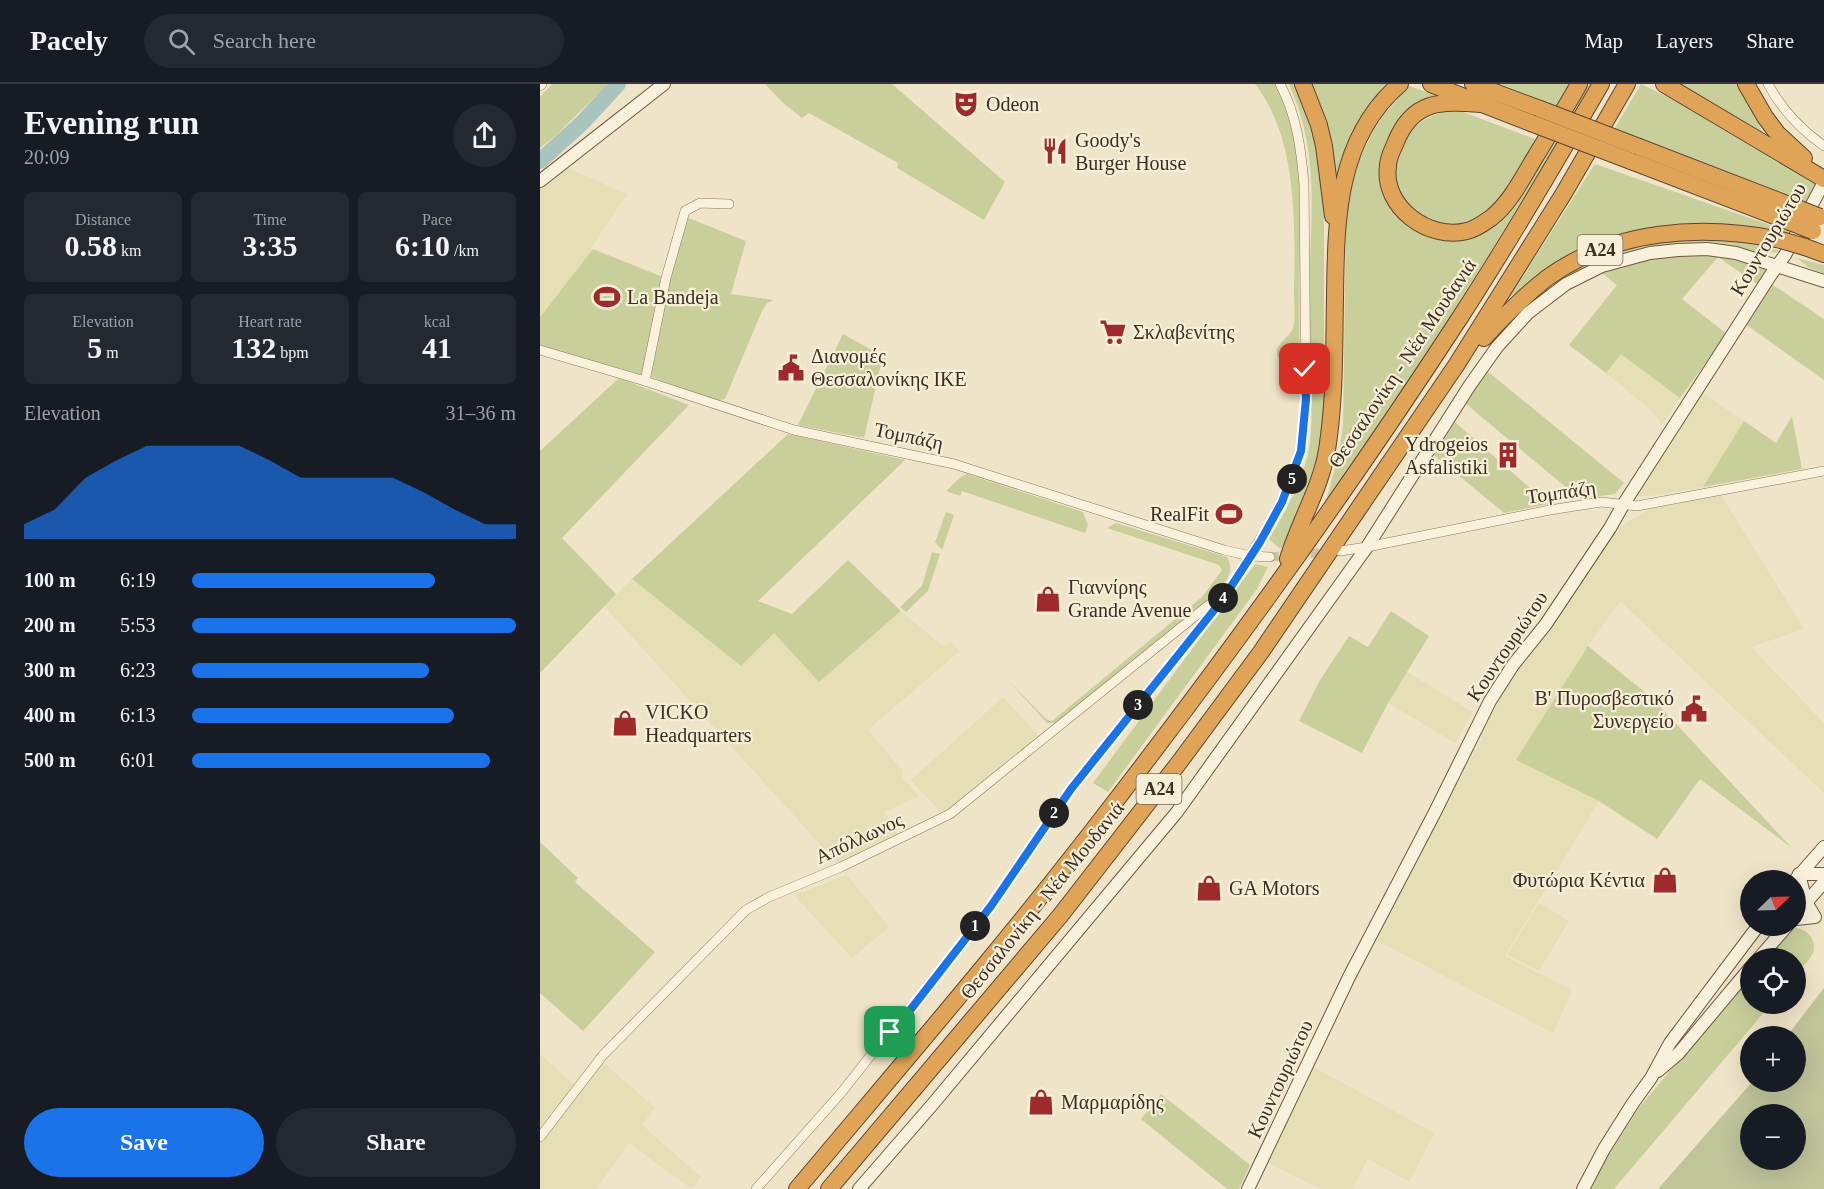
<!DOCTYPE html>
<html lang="en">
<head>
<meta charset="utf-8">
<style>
  :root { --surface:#171b24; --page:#242831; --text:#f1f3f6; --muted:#9ea1a6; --line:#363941; --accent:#1a73e8 }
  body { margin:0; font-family:"Times New Roman",serif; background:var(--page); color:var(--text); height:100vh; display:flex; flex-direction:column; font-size:22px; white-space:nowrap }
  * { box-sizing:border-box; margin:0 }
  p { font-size:20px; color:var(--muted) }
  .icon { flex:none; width:33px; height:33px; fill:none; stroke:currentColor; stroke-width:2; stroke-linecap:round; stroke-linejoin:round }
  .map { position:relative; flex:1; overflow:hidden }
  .panel { display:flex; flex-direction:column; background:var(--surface); width:540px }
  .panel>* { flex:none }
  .needle { width:39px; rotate:67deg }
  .buttons { position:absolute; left:1200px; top:786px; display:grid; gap:12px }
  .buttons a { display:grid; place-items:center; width:66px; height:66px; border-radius:50%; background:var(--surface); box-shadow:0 6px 24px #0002; font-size:30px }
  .pin { position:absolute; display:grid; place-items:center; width:51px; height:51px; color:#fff; margin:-26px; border-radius:12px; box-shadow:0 3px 9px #0006 }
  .km { position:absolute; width:30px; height:30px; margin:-15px; border-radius:50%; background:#222; color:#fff; font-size:16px; line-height:30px; text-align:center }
  .round { display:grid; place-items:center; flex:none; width:63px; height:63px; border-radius:32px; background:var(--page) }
  .overview { display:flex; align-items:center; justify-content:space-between; height:102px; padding:0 24px }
  h1 { font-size:33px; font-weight:600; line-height:45px }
  .metrics { display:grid; grid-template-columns:repeat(3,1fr); gap:9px; height:102px; padding:6px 24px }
  .metrics div { display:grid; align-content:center; border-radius:9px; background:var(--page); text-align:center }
  .metrics b { font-size:30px; font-weight:600 }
  .metrics small { font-size:16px; font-weight:400 }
  .metrics p { font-size:16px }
  .chart { height:168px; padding:12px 24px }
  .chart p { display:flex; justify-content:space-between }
  .chart svg { width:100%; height:108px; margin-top:6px; fill:var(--accent); opacity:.7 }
  .button { display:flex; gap:12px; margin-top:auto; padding:12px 24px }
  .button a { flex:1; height:69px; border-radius:36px; background:var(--accent); color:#fff; font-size:24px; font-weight:600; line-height:69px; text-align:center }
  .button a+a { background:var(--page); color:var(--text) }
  ul { padding:0 24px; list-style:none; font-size:20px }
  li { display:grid; grid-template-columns:96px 72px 1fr; align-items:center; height:45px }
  li i { height:15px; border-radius:8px; background:var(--accent) }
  header { display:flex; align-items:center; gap:36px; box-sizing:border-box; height:84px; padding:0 30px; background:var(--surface); border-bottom:2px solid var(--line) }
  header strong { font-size:28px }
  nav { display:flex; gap:33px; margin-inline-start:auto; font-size:21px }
  .search { width:420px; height:54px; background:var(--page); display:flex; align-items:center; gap:15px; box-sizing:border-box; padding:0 21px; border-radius:33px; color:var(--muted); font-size:22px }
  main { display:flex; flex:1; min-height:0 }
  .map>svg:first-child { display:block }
  .farmland { fill:#e6deb5 }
  .green { fill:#c9cf9b }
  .cemetery { fill:#bfc49a; fill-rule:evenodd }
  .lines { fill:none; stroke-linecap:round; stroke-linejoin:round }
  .river { stroke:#a9c4bc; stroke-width:16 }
  .street-tunnel { stroke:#ccc0a6; stroke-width:9; stroke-dasharray:9 4.5; stroke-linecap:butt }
  .street-casing { stroke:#8d765c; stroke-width:10 }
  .secondary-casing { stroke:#6f573f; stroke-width:14 }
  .highway-casing { stroke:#5b4430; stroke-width:18 }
  .street { stroke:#faf1dc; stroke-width:9 }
  .secondary { stroke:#faf1dc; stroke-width:12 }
  .highway { stroke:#e0a458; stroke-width:16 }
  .highway-bridge-casing { stroke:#5b4430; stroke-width:18; stroke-linecap:butt }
  .highway-bridge { stroke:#e0a458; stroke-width:16 }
  .route-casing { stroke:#fff; stroke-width:12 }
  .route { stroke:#1a73e8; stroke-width:8 }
  .labels { text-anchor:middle; stroke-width:4.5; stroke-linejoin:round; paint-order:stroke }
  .shield { fill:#f7eed8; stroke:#756857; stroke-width:1.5 }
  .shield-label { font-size:18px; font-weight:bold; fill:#3d2e20 }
  .poi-label { font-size:20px; fill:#3d2e20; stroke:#f7eed8; text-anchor:start }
  .street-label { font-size:20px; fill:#3d2e20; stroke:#f7eed8 }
</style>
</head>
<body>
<header>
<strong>Pacely</strong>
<div class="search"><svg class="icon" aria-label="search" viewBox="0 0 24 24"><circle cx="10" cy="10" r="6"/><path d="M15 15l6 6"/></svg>Search here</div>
<nav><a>Map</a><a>Layers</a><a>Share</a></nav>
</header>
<main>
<section class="panel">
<div class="overview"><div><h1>Evening run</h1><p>20:09</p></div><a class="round"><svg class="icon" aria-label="share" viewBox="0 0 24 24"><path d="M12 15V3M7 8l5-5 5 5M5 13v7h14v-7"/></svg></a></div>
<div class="metrics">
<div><p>Distance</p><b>0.58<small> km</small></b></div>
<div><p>Time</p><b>3:35</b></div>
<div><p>Pace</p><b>6:10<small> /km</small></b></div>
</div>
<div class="metrics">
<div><p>Elevation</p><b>5<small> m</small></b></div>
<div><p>Heart rate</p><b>132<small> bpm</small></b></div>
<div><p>kcal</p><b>41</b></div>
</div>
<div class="chart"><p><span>Elevation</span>31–36 m</p>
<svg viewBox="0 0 160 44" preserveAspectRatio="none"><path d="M0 44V38L10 32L20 19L30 12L40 6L50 6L60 6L70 6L80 12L90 19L100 19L110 19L120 19L130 25L140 32L150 38L160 38V44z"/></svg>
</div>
<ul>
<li><b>100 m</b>6:19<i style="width:75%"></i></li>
<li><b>200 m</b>5:53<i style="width:100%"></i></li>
<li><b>300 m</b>6:23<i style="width:73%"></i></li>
<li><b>400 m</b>6:13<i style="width:81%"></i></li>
<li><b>500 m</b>6:01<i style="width:92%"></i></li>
</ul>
<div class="button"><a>Save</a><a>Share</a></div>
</section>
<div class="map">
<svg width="1284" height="1105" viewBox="0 0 1284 1105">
  <rect width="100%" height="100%" fill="#f0e4c8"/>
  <g class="farmland">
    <polygon points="25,83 87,110 51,164 53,165 0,232 0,103"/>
    <polygon points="1081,270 1140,314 1122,341 1112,327 1066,289"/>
    <polygon points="1161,308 1204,337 1163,403 1110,412 1094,412"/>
    <polygon points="1181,411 1264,545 1211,563 1284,639 1284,709 1080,517 1048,562 977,677 1059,717 965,872 1032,906 1013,949 834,855 943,653 937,650 976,588 1018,537 1073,447 1112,424"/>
    <polygon points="92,495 201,582 234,549 279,598 361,527 403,562 411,558 420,567 328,646 362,686 362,693 379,712 344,728 359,751 297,779 64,522"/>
    <polygon points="867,588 933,628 915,659 848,619"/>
    <polygon points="463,613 500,653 402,730 371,696"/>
    <polygon points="307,791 349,843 312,874 254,811"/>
    <polygon points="999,819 1029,837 999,887 967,871"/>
    <polygon points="0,970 34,1001 0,1047"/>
    <polygon points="62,977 115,1024 102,1041 161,1093 152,1105 89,1059 56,1105 0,1105 0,1058"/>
    <polygon points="772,982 894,1049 869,1098 828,1075 812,1105 781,1105 728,1079"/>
  </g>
  <g class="green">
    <polygon points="12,0 68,0 14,53 0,64 0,13"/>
    <polygon points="225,0 352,0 465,98 444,136 357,84 358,79 269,29 262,34 242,18"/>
    <path d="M 715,0 L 737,0 L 752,36 L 760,95 L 759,275 L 754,279 L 747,281 C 722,264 750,258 754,241 C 755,231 754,219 754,208 C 755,142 758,55 715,0 Z"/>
    <path d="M 749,0 L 757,0 L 773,39 L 784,105 L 784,254 L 788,324 L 777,390 L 746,459 L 740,465 L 729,455 C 746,427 763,397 769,364 C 774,334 770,304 770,274 C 770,243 770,213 770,183 C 772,115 777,64 749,0 Z"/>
    <path d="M 771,0 L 846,0 C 822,28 808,58 797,92 L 791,62 Z"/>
    <polygon points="960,0 1031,0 1017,22"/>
    <path d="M 1046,0 L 1052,0 C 970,140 883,277 792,412 L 787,413 L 799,369 L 803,342 L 806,133 L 814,89 L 833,47 L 843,32 L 869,2 L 904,14 L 867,30 L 853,44 L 846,61 L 841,80 L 862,136 L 876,147 L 892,153 L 907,156 L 925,155 L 938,151 L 953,144 L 966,130 Z"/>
    <polygon points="1101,0 1143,20 1276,101 1268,119 1075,44"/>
    <polygon points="1140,0 1198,0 1223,49 1221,48"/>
    <path d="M 912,27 L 923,28 L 1000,57 C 989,73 977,89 966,106 C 962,111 958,119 952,124 C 919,152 871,144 855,101 C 854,97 855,92 855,88 C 857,55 879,30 912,27 Z"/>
    <polygon points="1055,80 1273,156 1284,161 1284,165 1180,140 1135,140 1111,144 1087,149 1015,180 969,214"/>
    <polygon points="146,133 206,157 191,210 234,216 227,219 222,227 185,315 177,317 111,293 130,192"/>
    <path d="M 1137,155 C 1173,156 1206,156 1241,167 C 1229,173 1187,163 1170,161 L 1033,192 L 921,305 C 961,241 1008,190 1082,167 C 1100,162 1118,159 1137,155 Z"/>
    <polygon points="53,165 123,193 103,291 0,262 0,233"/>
    <polygon points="1148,170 1189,173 1229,184 1218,201 1178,173 1142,215 1187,250 1140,314 1081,270 1066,289 1029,261 1077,201 1059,187 1102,174"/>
    <polygon points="1257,174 1284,181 1284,190 1268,183"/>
    <polygon points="1230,199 1284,235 1284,296 1205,240"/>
    <polygon points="303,250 346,274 341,280 324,354 258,341"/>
    <polygon points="946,286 1084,399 1075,410 1040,415 926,320"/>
    <polygon points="79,294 149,321 22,454 76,510 0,589 0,367"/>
    <polygon points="1252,332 1262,385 1163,403 1204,337 1236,359"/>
    <polygon points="915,338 1008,420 964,429 894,371"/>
    <polygon points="248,350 365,376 218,517 252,530 308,476 361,527 279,598 234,549 201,582 92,495"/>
    <polygon points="427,390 543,428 548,441 545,449 422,407 420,412 406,407 422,392"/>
    <polygon points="406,428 414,431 402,466 395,458"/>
    <path d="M 576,439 L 687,473 C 694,486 689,492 682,503 L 518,639 L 507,639 L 465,593 L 506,635 L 512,637 L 662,513 L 682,486 L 679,481 L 567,444 Z"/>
    <polygon points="392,468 400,470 388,507 366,528 360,523 382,502"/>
    <polygon points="715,480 728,483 717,505 568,708 553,699"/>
    <polygon points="851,527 889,552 848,619 822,669 759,637 780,596 809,552 828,563"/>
    <polygon points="1048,562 1112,614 1252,764 1160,695 1117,755 1059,717 976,676"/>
    <polygon points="0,758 38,794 35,798 115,868 43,947 0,909"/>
    <path d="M 1254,844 C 1268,844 1279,858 1272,871 C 1268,878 1261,884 1256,890 L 1256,874 L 1225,874 L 1248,846 Z"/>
    <polygon points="1210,891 1210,920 1231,920 1074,1105 1051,1105 1064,1078 1098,1025"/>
    <polygon points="621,1010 710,1081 699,1105 687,1105 601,1035"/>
  </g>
  <path class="cemetery" d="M 1284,904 L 1284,1105 L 1118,1105 L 1212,998 L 1256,998 L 1256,952 L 1247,952 ZM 1210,1030 L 1256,1030 L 1256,1076 L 1210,1076 Z"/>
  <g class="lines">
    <polyline class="river" points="0,77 42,39 78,0"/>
    <polyline class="street-tunnel" points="730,473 789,468"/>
    <g class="street-casing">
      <g id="street">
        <path d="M 1228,0 C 1242,26 1260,45 1284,62"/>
        <polyline points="0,2 2,0"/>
        <polyline points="0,266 105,297 254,346 414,380 684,466 710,472 730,473"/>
        <polyline points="105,297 126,194 145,127 160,119 189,120"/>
        <polyline points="800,467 827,463 1010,426 1061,418 1097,422 1284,387"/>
        <polyline points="0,1053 63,971 206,826 229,813 301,783 410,730 670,520 680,515"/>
        <path d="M 216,1105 L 301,1009 L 354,942 L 371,925 L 451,822 L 531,705 L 683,515 L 734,433 L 753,392 L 761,367 L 764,344 L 766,315 L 764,100 C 761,65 757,32 740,0"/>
      </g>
    </g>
    <g class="secondary-casing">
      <g id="secondary">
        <polyline points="0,97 124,0"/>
        <polyline points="1259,790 1284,790"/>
        <polyline points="1255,796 1284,763"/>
        <polyline points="1264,821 1284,798"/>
        <polyline points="1256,835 1275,833 1266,818 1259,790"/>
        <polyline points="1219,874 1247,842"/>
        <polyline points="1118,987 1138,970 1210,884"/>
        <polyline points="319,1105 392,1021 637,728 827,463 930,301 957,263 988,229 1026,200 1062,182 1110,169 1138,166 1167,165 1196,169 1284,197"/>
        <polyline points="708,1105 809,893 895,728 950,617 973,581 1006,540 1070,444 1083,421 1230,192 1245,171 1284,98"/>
        <polyline points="1043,1105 1064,1065 1093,1019 1111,994 1130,959 1218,842"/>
      </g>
    </g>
    <g class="highway-casing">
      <g id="highway">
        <polyline points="763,0 779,41 784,62 793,132"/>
        <polyline points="891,0 991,39"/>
        <polyline points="933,0 1000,25"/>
        <polyline points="1124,0 1284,95"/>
        <polyline points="1206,0 1225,33 1237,49 1264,74"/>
        <path d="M 941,20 C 900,17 872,16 855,60 C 852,67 848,74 848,82 C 842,123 889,157 927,147 C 936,145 944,139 951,134 C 970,119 982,95 994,75 C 1009,50 1025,25 1039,0"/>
        <polyline points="1099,63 1257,124"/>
        <polyline points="1091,77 1250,138"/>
        <polyline points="1265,163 1284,170"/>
        <path d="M 944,254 C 963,233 984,212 1007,194 C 1075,145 1161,140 1241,156"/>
        <path d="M 748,475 C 760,435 783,401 788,359 C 795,311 794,263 795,214 C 796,137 796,55 860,0"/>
        <path d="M 257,1105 C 356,987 456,871 550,750 C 680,583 804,412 919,235 C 969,158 1015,79 1061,0"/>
        <polyline points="289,1105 520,832 638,680 721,568 917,280 1024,109 1087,0"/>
      </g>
    </g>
    <use href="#street" class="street"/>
    <use href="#secondary" class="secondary"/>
    <use href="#highway" class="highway"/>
    <g class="highway-bridge-casing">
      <g id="highway-bridge">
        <polyline points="1000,25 1099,63"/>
        <polyline points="991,39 1091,77"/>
        <polyline points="1257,124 1280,133"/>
        <polyline points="1250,138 1273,147"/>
        <polyline points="1241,156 1265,163"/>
      </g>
    </g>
    <use href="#highway-bridge" class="highway-bridge"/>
  </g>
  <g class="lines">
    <g class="route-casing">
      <polyline id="route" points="350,948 371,925 451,822 531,705 683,515 720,458 742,418 761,367 766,315 765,285"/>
    </g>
    <use href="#route" class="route"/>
  </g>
  <defs>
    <g id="theatre-bare" transform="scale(2.07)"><path d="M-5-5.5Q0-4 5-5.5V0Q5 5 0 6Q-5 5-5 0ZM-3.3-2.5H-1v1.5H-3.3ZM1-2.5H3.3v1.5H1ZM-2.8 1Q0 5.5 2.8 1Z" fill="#9e2a2b" stroke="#f7eed8" stroke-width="2.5" paint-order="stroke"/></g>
    <g id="restaurant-bare" transform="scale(2.07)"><path d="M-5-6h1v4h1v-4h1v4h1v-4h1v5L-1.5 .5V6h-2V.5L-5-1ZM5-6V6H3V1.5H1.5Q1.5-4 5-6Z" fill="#9e2a2b" stroke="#f7eed8" stroke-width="2.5" paint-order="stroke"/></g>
    <g id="stadium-bare" transform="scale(2.07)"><path d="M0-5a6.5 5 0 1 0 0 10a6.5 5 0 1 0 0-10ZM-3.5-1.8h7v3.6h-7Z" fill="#9e2a2b" stroke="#f7eed8" stroke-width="2.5" paint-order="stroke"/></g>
    <g id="supermarket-bare" transform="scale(2.07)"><path d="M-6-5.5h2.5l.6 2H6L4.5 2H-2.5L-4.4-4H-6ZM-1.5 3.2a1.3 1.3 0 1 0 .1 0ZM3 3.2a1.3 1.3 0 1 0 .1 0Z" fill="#9e2a2b" stroke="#f7eed8" stroke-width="2.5" paint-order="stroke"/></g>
    <g id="civic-bare" transform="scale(2.07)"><path d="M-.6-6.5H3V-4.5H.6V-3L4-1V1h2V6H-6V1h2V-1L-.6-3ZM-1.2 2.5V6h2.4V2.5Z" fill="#9e2a2b" stroke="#f7eed8" stroke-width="2.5" paint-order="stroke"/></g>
    <g id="building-bare" transform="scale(2.07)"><path d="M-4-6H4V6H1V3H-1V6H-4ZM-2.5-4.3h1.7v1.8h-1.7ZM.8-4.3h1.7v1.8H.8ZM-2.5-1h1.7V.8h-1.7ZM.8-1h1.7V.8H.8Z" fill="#9e2a2b" stroke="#f7eed8" stroke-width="2.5" paint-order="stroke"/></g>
    <g id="shop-bare" transform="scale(2.07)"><path d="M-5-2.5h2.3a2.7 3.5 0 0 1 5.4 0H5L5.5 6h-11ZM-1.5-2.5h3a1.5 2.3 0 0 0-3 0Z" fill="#9e2a2b" stroke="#f7eed8" stroke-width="2.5" paint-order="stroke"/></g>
  </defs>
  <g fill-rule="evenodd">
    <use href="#theatre-bare" x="426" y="20"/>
    <use href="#restaurant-bare" x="515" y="67"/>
    <use href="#stadium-bare" x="67" y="213"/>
    <use href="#supermarket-bare" x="573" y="248"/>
    <use href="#civic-bare" x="251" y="284"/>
    <use href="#building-bare" x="968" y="371"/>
    <use href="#stadium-bare" x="689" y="430"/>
    <use href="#shop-bare" x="508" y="515"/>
    <use href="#civic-bare" x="1154" y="625"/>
    <use href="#shop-bare" x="85" y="639"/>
    <use href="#shop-bare" x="1125" y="796"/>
    <use href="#shop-bare" x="669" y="804"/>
    <use href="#shop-bare" x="501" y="1018"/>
  </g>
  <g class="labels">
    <g class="shield">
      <rect x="1037.5" y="151" width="45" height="30" rx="4.5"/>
      <rect x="596.5" y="690" width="45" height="30" rx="4.5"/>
    </g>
    <g class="shield-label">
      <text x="1060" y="172">Α24</text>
      <text x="619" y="711">Α24</text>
    </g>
    <g class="poi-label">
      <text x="446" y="27">Odeon</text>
      <text x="535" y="63">Goody's<tspan x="535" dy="23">Burger House</tspan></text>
      <text x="87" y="220">La Bandeja</text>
      <text x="593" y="255">Σκλαβενίτης</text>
      <text x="271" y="279">Διανομές<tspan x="271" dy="23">Θεσσαλονίκης ΙΚΕ</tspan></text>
      <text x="948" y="367" text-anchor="end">Ydrogeios<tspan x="948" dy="23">Asfalistiki</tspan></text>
      <text x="669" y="437" text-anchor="end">RealFit</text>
      <text x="528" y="510">Γιαννίρης<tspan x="528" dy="23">Grande Avenue</tspan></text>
      <text x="1134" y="621" text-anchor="end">Β' Πυροσβεστικό<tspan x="1134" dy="23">Συνεργείο</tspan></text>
      <text x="105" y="635">VICKO<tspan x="105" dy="23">Headquarters</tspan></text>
      <text x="1105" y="803" text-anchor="end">Φυτώρια Κέντια</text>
      <text x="689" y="811">GA Motors</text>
      <text x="521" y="1025">Μαρμαρίδης</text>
    </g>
    <g class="street-label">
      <text transform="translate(1228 155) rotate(-59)" y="7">Κουντουριώτου</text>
      <text transform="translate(862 279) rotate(-56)" y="7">Θεσσαλονίκη - Νέα Μουδανιά</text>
      <text transform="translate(369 352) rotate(12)" y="7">Τομπάζη</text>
      <text transform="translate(1021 408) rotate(-8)" y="7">Τομπάζη</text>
      <text transform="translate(967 562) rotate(-56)" y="7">Κουντουριώτου</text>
      <text transform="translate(319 754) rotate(-25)" y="7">Απόλλωνος</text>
      <text transform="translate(502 816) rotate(-51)" y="7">Θεσσαλονίκη - Νέα Μουδανιά</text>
      <text transform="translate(740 995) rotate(-65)" y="7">Κουντουριώτου</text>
    </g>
  </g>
</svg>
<div class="buttons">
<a><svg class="needle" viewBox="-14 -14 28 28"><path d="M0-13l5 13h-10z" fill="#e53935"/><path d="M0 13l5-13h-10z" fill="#9ea1a6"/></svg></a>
<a><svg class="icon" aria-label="locate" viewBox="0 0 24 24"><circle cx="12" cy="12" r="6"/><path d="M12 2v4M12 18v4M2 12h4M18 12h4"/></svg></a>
<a>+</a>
<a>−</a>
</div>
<div class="pin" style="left:350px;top:948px;background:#1e9e55"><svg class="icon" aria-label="arrive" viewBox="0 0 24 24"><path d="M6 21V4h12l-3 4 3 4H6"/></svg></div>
<div class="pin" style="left:765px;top:285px;background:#d93025"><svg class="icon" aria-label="check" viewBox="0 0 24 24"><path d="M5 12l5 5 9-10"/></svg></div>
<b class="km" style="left:435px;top:842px">1</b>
<b class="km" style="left:514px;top:729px">2</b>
<b class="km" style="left:598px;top:621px">3</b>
<b class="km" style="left:683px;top:514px">4</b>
<b class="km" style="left:752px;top:395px">5</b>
</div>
</main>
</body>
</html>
